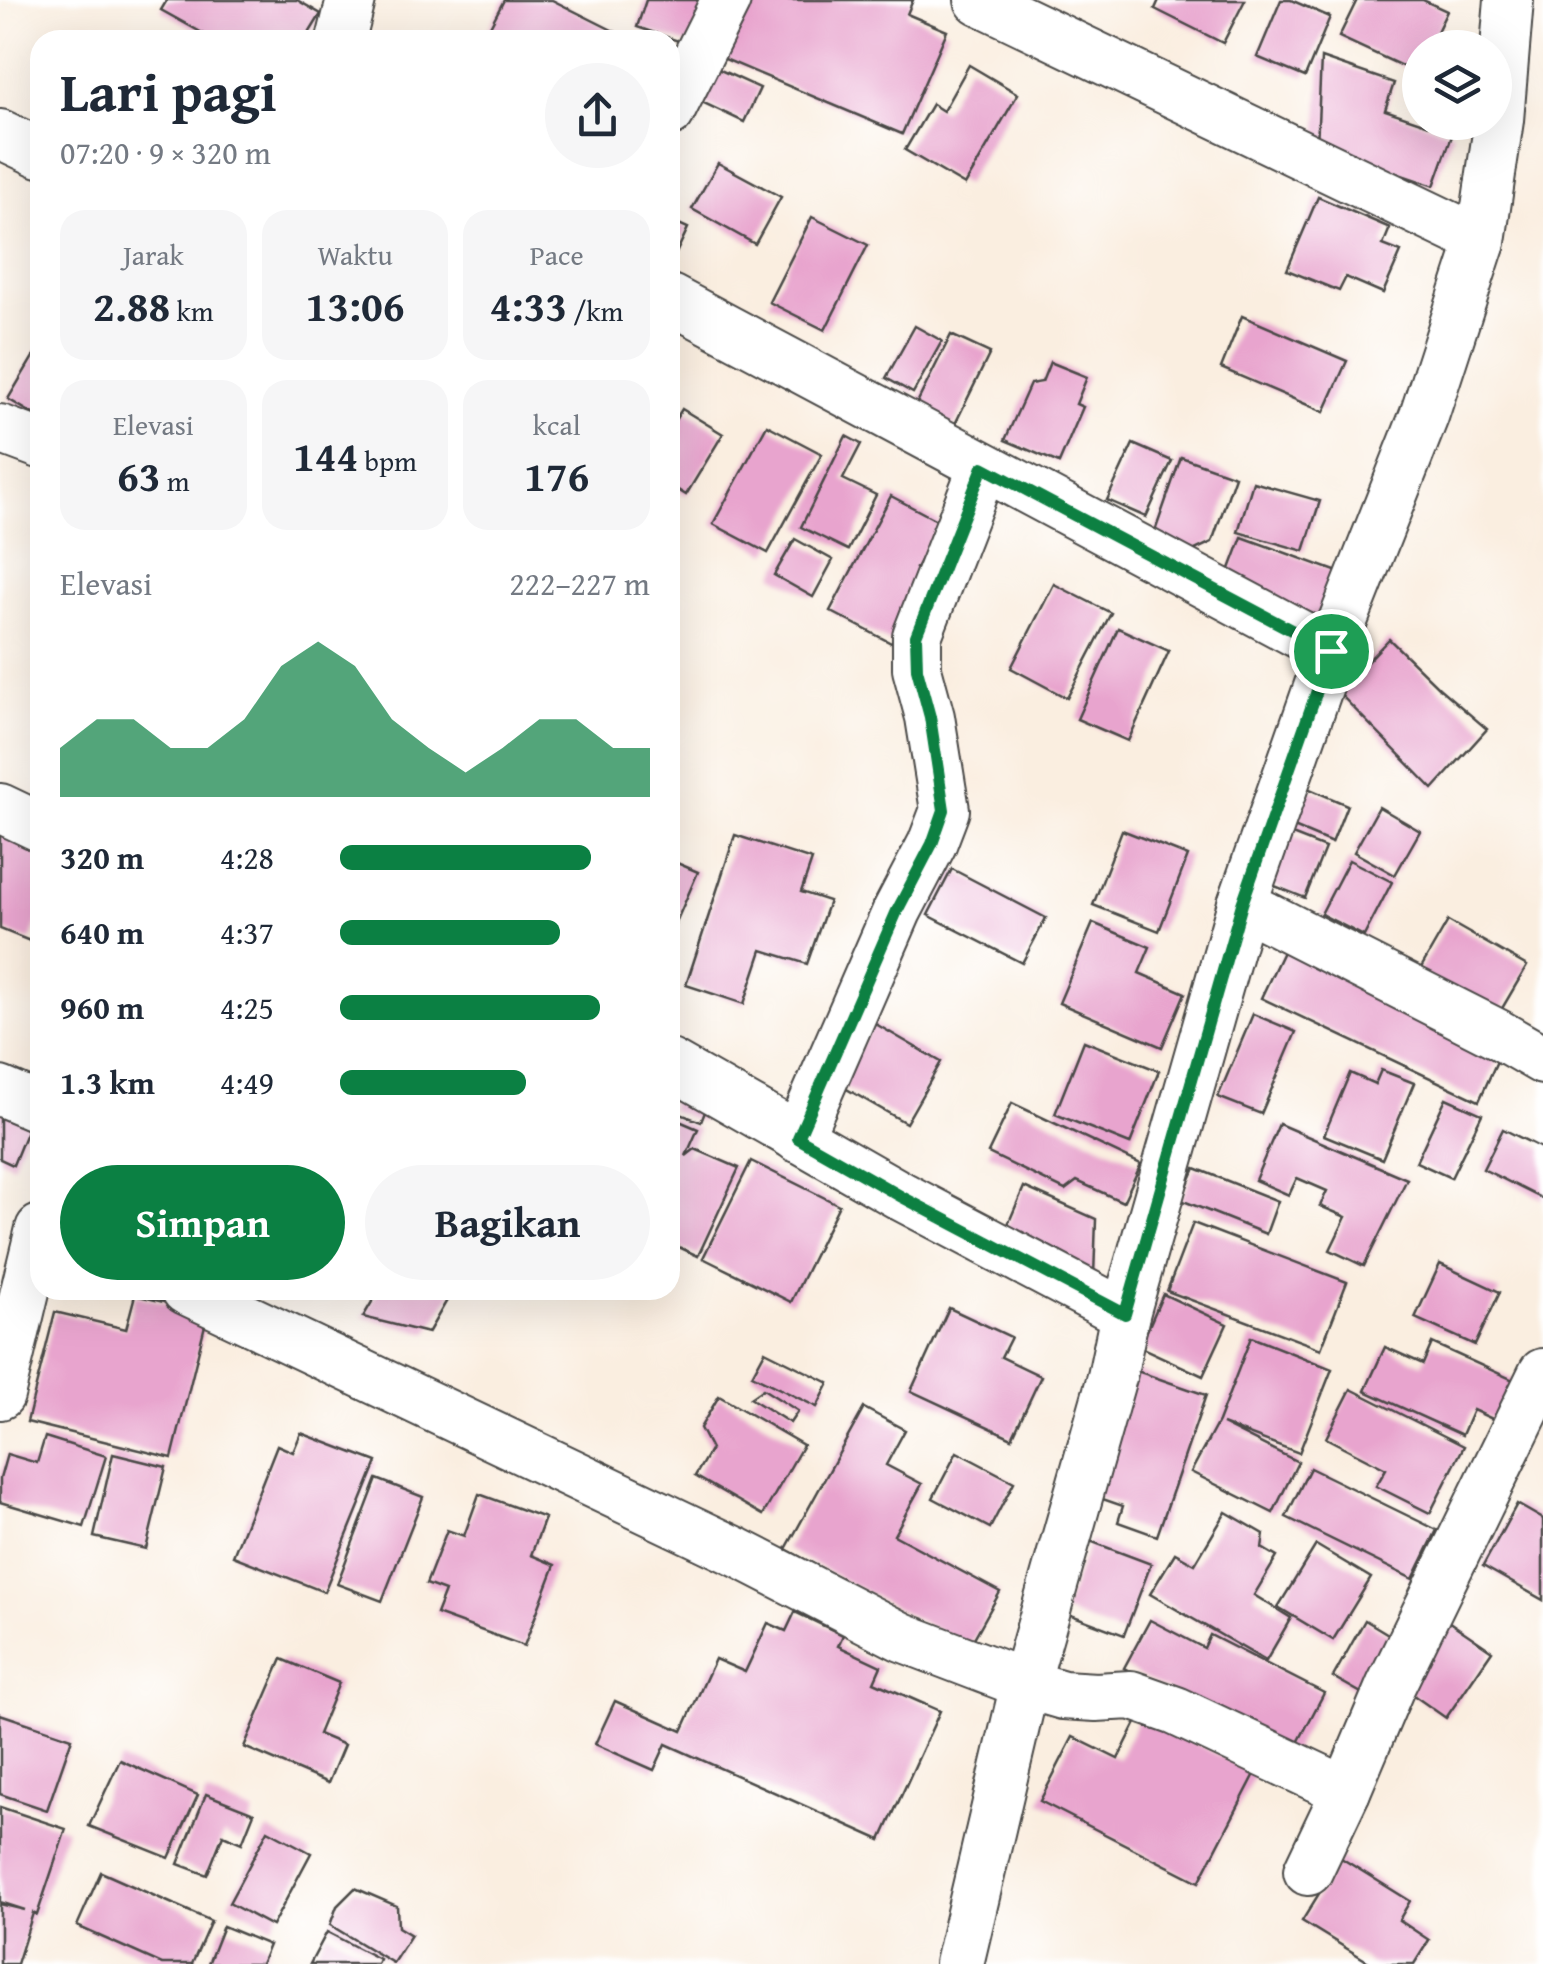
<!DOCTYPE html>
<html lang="id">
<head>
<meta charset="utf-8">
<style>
  :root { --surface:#fff; --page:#f6f6f7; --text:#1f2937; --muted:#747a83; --accent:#0b8043 }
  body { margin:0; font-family:"Gentium Book Plus",serif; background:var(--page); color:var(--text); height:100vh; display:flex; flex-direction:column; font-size:38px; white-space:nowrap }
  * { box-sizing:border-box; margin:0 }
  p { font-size:32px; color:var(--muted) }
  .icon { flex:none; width:55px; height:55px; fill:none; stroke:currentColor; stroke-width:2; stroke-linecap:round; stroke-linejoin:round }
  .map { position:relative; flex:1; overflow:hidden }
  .panel { position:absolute; left:30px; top:30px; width:650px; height:1270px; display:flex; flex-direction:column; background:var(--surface); border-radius:30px; box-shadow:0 10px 40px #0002 }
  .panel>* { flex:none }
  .buttons { position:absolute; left:1402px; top:30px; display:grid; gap:20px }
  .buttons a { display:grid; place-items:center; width:110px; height:110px; border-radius:50%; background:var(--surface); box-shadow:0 10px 40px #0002; font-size:50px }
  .pin { position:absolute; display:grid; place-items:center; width:85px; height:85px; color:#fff; margin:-42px; border:5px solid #fff; border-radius:50%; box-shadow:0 2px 10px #0007 }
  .round { display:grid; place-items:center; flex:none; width:105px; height:105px; border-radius:52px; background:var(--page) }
  .headline { display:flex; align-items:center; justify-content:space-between; height:170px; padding:0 30px }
  h1 { font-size:55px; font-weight:800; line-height:75px }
  .figures { display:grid; grid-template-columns:repeat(3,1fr); gap:15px; height:170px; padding:10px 30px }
  .figures div { display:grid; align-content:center; border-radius:25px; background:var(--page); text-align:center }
  .figures b { font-size:42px; font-weight:800 }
  .figures small { font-size:28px; font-weight:400 }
  .figures p { font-size:28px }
  .chart { height:280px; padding:20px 30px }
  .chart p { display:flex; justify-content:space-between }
  .chart svg { width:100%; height:180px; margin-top:10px; fill:var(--accent); opacity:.7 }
  .button { display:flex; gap:20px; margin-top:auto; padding:20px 30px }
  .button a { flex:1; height:115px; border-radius:60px; background:var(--accent); color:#fff; font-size:40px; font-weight:800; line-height:115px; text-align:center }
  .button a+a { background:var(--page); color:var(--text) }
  ul { padding:0 30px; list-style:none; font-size:32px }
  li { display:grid; grid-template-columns:160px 120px 1fr; align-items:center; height:75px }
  li i { height:25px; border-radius:12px; background:var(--accent) }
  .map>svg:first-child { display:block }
  .building { fill:#e8a4ce }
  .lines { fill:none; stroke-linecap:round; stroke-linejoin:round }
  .street-casing { stroke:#4a4846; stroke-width:52 }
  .street { stroke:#fff; stroke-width:48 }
  .route-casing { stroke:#fff; stroke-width:20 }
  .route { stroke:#0b8043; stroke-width:12 }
</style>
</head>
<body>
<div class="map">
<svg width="1543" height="1964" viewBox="0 0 1543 1964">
  <rect width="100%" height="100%" fill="#fff"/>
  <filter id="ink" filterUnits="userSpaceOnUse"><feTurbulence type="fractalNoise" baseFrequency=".01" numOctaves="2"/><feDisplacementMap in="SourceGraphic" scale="20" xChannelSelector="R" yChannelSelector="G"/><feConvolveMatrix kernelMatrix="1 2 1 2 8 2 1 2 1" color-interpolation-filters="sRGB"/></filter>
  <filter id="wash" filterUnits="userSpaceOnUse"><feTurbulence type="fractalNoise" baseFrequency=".0048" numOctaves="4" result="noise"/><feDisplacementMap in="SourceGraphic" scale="40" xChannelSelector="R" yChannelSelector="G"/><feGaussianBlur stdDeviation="2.25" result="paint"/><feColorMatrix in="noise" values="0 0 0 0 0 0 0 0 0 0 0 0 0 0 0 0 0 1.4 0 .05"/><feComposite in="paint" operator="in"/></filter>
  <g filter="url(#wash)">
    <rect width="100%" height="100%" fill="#faeee0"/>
    <g id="blocks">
      <g class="building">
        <polygon points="167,0 297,0 321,14 305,40 215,40 161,10"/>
        <polygon points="504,0 552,0 632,40 483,40"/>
        <polygon points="646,0 708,0 693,46 637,27"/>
        <polygon points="752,0 913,0 907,14 947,31 902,134 713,54 729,16 745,15"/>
        <polygon points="1159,0 1245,0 1223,43 1155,9"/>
        <polygon points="1281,0 1291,0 1330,17 1305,77 1257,57"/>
        <polygon points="1357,0 1423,0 1447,11 1429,48 1420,48 1420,66 1417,73 1339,37"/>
        <polygon points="1321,58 1394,83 1385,110 1453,133 1434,186 1317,146"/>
        <polygon points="707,64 760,88 744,122 691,97"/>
        <polygon points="969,65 1018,94 965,185 905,150 932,104 943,111"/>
        <polygon points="718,163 781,197 755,244 692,209"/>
        <polygon points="1318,197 1390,228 1383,245 1401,252 1383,293 1346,277 1339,291 1287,270"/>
        <polygon points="812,217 868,245 825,330 769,302"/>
        <polygon points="670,220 688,228 670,266"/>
        <polygon points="1242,316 1347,361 1324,412 1221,368"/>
        <polygon points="915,326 942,341 913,393 886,378"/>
        <polygon points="951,335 990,353 954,426 915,407"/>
        <polygon points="40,345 40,418 8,399"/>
        <polygon points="1050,362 1087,377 1076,404 1083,407 1059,463 1005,440 1030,384 1042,382"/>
        <polygon points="682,409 723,434 686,495 670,485 670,428"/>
        <polygon points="767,425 822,454 768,553 713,524"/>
        <polygon points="846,436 861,444 843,479 876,495 848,550 801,527"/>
        <polygon points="1133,444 1172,461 1146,517 1107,500"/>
        <polygon points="1181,457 1235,476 1212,542 1193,551 1153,537"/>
        <polygon points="1253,482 1320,501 1304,551 1238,532"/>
        <polygon points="891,496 940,522 916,568 936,578 899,647 830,611"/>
        <polygon points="1242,537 1349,576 1329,628 1222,590"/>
        <polygon points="795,539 833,560 813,597 774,575"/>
        <polygon points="1054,584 1111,613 1067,698 1011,668"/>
        <polygon points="1118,628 1169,651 1128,741 1077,719"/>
        <polygon points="1389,639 1439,688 1487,729 1433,789 1338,692"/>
        <polygon points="1298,784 1347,805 1332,843 1282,822"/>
        <polygon points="1379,807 1420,831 1395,875 1354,852"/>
        <polygon points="0,825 40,840 40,914 30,941 0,929"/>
        <polygon points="1122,830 1188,856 1159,931 1093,905"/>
        <polygon points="1282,831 1325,848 1305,898 1262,881"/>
        <polygon points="735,835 812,860 801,892 829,901 807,964 762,950 744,1004 686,985"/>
        <polygon points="670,860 698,872 670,936"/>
        <polygon points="1349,860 1392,882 1364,936 1321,914"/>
        <polygon points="952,869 1046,918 1022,963 928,915"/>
        <polygon points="1448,921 1527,966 1497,1017 1418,973"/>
        <polygon points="1093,923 1150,947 1139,973 1185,993 1162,1047 1059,1003"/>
        <polygon points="1289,939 1506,1041 1479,1101 1261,998"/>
        <polygon points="1253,1014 1296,1032 1261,1114 1218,1097"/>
        <polygon points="874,1023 941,1062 906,1123 838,1084"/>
        <polygon points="1084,1041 1159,1071 1130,1144 1055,1114"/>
        <polygon points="1381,1070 1414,1083 1382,1159 1324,1135 1350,1073 1375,1084"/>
        <polygon points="670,1092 707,1107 701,1122 670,1110"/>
        <polygon points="1446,1098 1482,1114 1451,1178 1416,1162"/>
        <polygon points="1012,1103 1141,1164 1123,1202 1077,1181 1065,1190 988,1153"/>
        <polygon points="0,1104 32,1118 13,1165 0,1159"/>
        <polygon points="670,1117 698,1129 686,1156 695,1149 739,1168 698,1256 670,1243"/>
        <polygon points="1279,1124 1407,1179 1364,1266 1330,1250 1346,1217 1320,1206 1327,1191 1297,1178 1289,1195 1255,1180"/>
        <polygon points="1503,1129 1543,1149 1543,1199 1483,1169"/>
        <polygon points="751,1161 839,1205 791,1302 703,1258"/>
        <polygon points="1195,1168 1278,1201 1266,1234 1181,1200"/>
        <polygon points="1024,1187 1096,1219 1094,1276 1003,1236"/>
        <polygon points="1193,1223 1347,1282 1321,1349 1167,1291"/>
        <polygon points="1440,1264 1500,1292 1475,1345 1415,1318"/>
        <polygon points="379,1290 453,1290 428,1333 363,1317"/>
        <polygon points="1163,1294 1227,1324 1203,1376 1140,1347"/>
        <polygon points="135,1295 208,1313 172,1458 27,1422 55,1312 126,1329"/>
        <polygon points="949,1308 1011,1337 1001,1357 1041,1376 1012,1438 911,1391"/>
        <polygon points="1251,1337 1332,1369 1299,1453 1222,1424 1298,1462 1273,1513 1191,1472 1218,1422"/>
        <polygon points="1432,1343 1520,1383 1501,1423 1473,1410 1462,1435 1365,1391 1385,1347 1423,1364"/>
        <polygon points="765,1351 829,1383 817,1407 752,1375"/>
        <polygon points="1134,1370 1206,1395 1157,1536 1118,1522 1123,1506 1091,1495"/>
        <polygon points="763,1389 798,1411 790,1423 750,1398"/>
        <polygon points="1351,1389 1464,1446 1430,1513 1376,1486 1386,1469 1326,1438"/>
        <polygon points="719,1396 803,1445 763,1515 695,1476 711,1449 700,1428"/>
        <polygon points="864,1408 905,1430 886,1465 922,1484 894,1535 1000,1592 969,1647 786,1549"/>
        <polygon points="301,1433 377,1462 324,1592 233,1556 277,1445 293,1452"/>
        <polygon points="45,1437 106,1456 84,1527 0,1502 0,1479 7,1454 37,1463"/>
        <polygon points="957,1452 1014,1482 990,1528 933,1498"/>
        <polygon points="113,1454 166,1467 146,1549 94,1537"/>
        <polygon points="1310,1468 1437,1530 1413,1579 1286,1517"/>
        <polygon points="377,1479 423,1497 382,1601 337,1584"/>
        <polygon points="479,1494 545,1518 531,1555 555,1565 524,1646 436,1614 445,1591 426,1584 447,1530 464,1536"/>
        <polygon points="1517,1504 1543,1519 1543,1600 1483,1566"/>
        <polygon points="1226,1512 1264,1534 1262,1548 1277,1557 1254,1595 1291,1618 1266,1661 1150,1594 1175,1553 1195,1564"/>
        <polygon points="1090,1541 1151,1564 1124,1635 1063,1612"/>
        <polygon points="1316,1545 1371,1578 1333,1640 1278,1607"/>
        <polygon points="795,1612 843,1635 838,1646 881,1666 874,1682 940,1711 881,1840 666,1744 654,1770 595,1744 615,1701 682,1731 715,1659 745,1672 768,1623 786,1631"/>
        <polygon points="1442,1617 1492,1651 1446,1718 1396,1683"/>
        <polygon points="1150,1620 1204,1648 1210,1635 1324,1693 1292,1754 1124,1668"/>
        <polygon points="1365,1620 1403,1643 1372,1699 1333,1677"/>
        <polygon points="282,1659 339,1683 318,1734 344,1745 328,1783 244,1747"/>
        <polygon points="0,1714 72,1738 47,1810 0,1794"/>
        <polygon points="1140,1715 1255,1774 1199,1882 1040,1801 1073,1737 1118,1759"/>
        <polygon points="120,1760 198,1795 169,1858 89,1826"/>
        <polygon points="206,1794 254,1813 242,1843 223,1835 207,1875 178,1864"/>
        <polygon points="0,1807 66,1829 37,1915 33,1913 17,1964 0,1964 0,1904 25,1910 0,1902"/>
        <polygon points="268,1830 311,1853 272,1926 229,1903"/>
        <polygon points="1341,1858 1410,1901 1399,1920 1429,1940 1414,1964 1372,1964 1302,1921"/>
        <polygon points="101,1872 211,1921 192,1964 162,1964 77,1926"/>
        <polygon points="355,1888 397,1906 398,1927 411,1935 393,1963 330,1925 337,1906"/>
        <polygon points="223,1926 269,1945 261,1964 208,1964"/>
        <polygon points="327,1932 379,1959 377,1964 310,1964"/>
      </g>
    </g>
  </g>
  <g filter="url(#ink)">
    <use href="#blocks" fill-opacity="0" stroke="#4a4846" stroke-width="2.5"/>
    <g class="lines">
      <g class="street-casing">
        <g id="street">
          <polyline points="979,0 1481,241"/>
          <polyline points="341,40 351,0"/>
          <polyline points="670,112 726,0"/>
          <polyline points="0,134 40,153"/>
          <polyline points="670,299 1331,651"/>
          <polyline points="0,429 40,444"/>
          <polyline points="0,808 40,827"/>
          <polyline points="1242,904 1498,1034 1543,1060"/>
          <polyline points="670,1064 903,1197 1125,1314"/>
          <polyline points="0,1091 40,1108"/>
          <polyline points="798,1138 897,911 932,844 945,810 930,717 917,669 917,636 983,467"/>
          <polyline points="186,1290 737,1552 902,1637 1025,1684 1063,1695 1096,1697 1131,1695 1176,1711 1346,1791"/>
          <polyline points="0,1395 40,1229"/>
          <polyline points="1308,1871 1346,1791 1390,1687 1543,1373"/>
          <polyline points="959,1964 1025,1684 1112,1377 1125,1314 1242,904 1331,651 1424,416 1481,241 1499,120 1509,0"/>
        </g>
      </g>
      <use href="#street" class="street"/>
    </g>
  </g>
  <g class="lines" filter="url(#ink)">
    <g class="route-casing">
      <polygon id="route" points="983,467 1331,651 1242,904 1125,1314 902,1197 798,1138 897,911 932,844 944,810 930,717 917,669 916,636"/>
    </g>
    <use href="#route" class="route"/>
  </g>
</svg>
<div class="buttons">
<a><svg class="icon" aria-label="layers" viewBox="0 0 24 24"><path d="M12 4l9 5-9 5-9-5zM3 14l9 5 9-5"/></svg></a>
</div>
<div class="pin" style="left:1331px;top:651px;background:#1e9e55"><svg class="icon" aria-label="arrive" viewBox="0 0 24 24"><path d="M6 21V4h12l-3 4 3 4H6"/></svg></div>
<section class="panel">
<div class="headline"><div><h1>Lari pagi</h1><p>07:20 · 9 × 320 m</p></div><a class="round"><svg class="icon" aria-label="share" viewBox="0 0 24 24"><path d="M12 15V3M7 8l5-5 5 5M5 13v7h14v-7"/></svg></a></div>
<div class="figures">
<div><p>Jarak</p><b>2.88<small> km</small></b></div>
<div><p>Waktu</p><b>13:06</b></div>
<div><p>Pace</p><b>4:33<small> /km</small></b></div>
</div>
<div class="figures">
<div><p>Elevasi</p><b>63<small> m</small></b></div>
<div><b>144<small> bpm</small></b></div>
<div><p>kcal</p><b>176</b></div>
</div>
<div class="chart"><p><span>Elevasi</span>222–227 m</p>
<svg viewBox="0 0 160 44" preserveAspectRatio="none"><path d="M0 44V32L10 25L20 25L30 32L40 32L50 25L60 12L70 6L80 12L90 25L100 32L110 38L120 32L130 25L140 25L150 32L160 32V44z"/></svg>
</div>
<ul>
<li><b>320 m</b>4:28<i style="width:81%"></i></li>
<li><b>640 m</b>4:37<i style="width:71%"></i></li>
<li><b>960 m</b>4:25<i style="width:84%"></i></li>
<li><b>1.3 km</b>4:49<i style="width:60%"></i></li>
</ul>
<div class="button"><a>Simpan</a><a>Bagikan</a></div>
</section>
</div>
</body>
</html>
